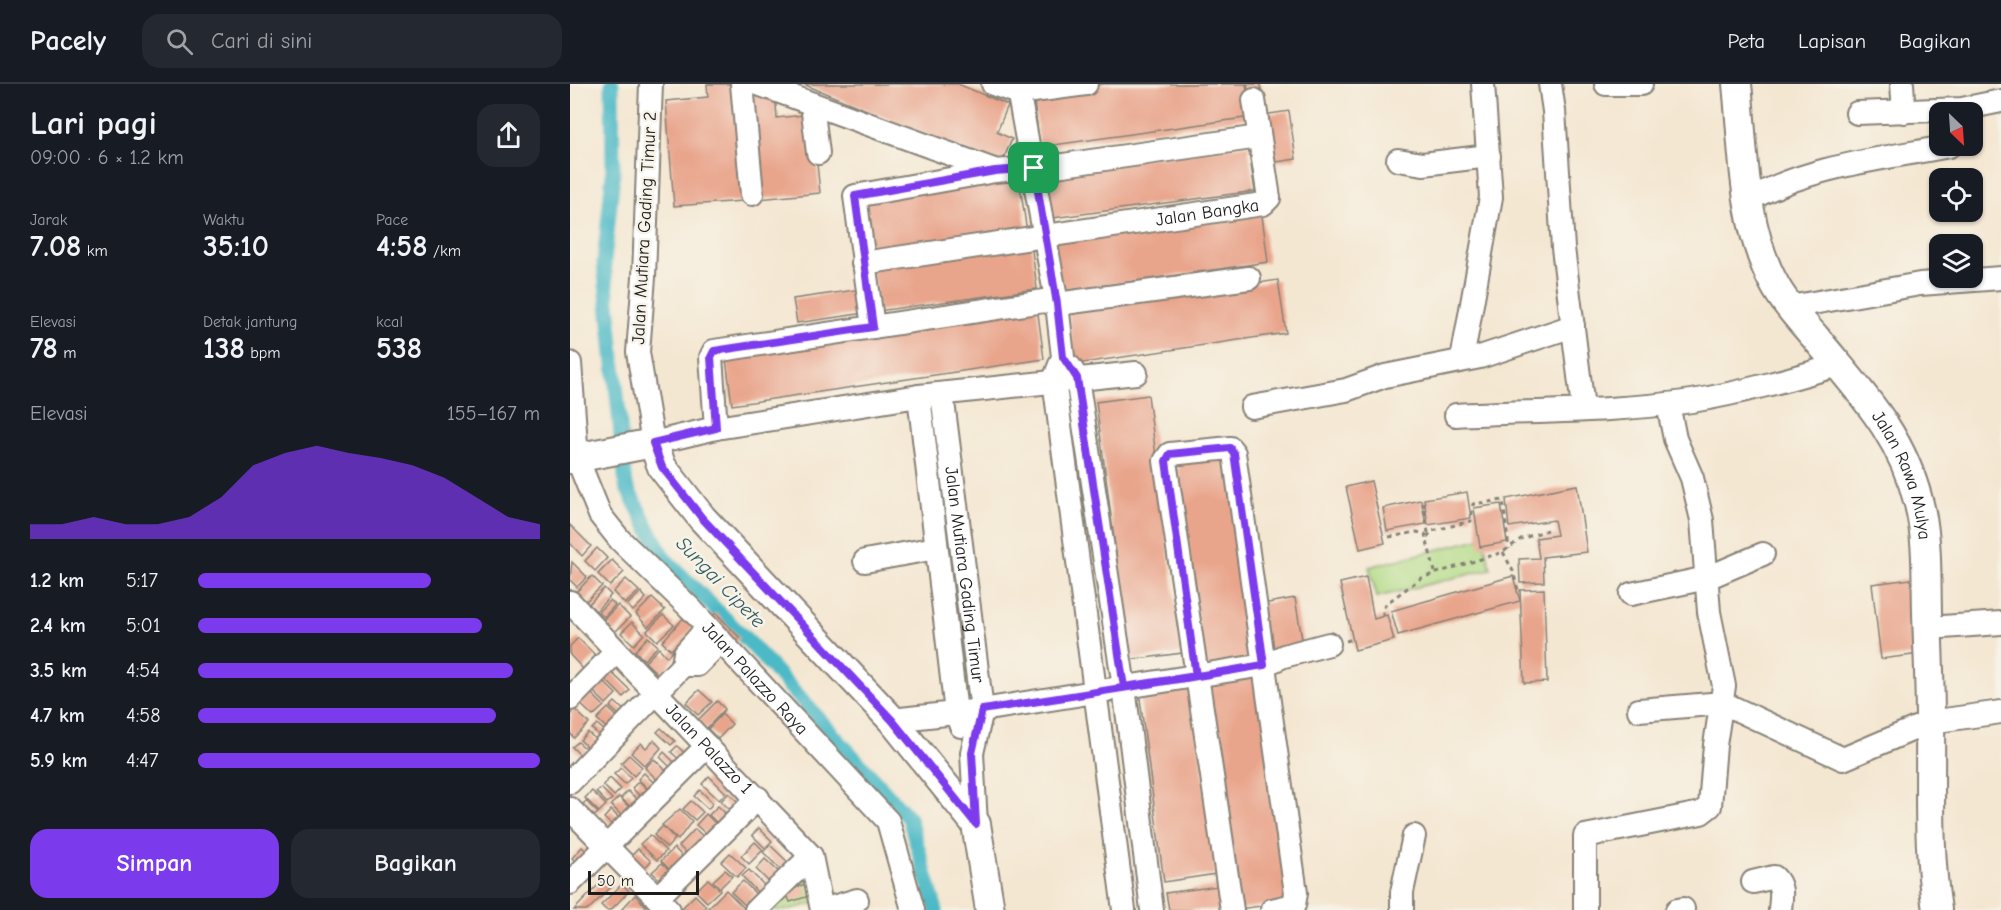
<!DOCTYPE html>
<html lang="id">
<head>
<meta charset="utf-8">
<style>
  :root { --surface:#171b24; --page:#242831; --text:#f1f3f6; --muted:#9ea1a6; --line:#363941; --accent:#7c3aed }
  body { margin:0; font-family:"Comic Neue",sans-serif; background:var(--page); color:var(--text); height:100vh; display:flex; flex-direction:column; font-size:22px; white-space:nowrap }
  * { box-sizing:border-box; margin:0 }
  p { font-size:20px; color:var(--muted) }
  .icon { flex:none; width:33px; height:33px; fill:none; stroke:currentColor; stroke-width:2; stroke-linecap:round; stroke-linejoin:round }
  .map { position:relative; flex:1; overflow:hidden }
  .panel { display:flex; flex-direction:column; background:var(--surface); width:570px }
  .panel>* { flex:none }
  .needle { width:39px; rotate:155deg }
  .controls { position:absolute; left:1359px; top:18px; display:grid; gap:12px }
  .controls a { display:grid; place-items:center; width:54px; height:54px; border-radius:12px; background:var(--surface); box-shadow:0 2px 4px #0004; font-size:30px }
  .scale { position:absolute; left:18px; bottom:15px; width:111px; box-sizing:border-box; padding-left:6px; border:3px solid #1c1c1c; border-top:0; font-size:16px; line-height:21px; white-space:nowrap; color:#1c1c1c; -webkit-text-stroke:4px #f7f3e8; paint-order:stroke }
  .pin { position:absolute; display:grid; place-items:center; width:51px; height:51px; color:#fff; margin:-26px; border-radius:12px; box-shadow:0 3px 9px #0006 }
  .round { display:grid; place-items:center; flex:none; width:63px; height:63px; border-radius:18px; background:var(--page) }
  .head { display:flex; align-items:center; justify-content:space-between; height:102px; padding:0 30px }
  h1 { font-size:33px; font-weight:800; line-height:45px }
  .figures { display:grid; grid-template-columns:repeat(3,1fr); gap:9px; height:102px; padding:6px 30px }
  .figures div { display:grid; align-content:center }
  .figures b { font-size:30px; font-weight:800 }
  .figures small { font-size:16px; font-weight:400 }
  .figures p { font-size:16px }
  .chart { height:168px; padding:12px 30px }
  .chart p { display:flex; justify-content:space-between }
  .chart svg { width:100%; height:108px; margin-top:6px; fill:var(--accent); opacity:.7 }
  .button { display:flex; gap:12px; margin-top:auto; padding:12px 30px }
  .button a { flex:1; height:69px; border-radius:18px; background:var(--accent); color:#fff; font-size:24px; font-weight:800; line-height:69px; text-align:center }
  .button a+a { background:var(--page); color:var(--text) }
  ul { padding:0 30px; list-style:none; font-size:20px }
  li { display:grid; grid-template-columns:96px 72px 1fr; align-items:center; height:45px }
  li i { height:15px; border-radius:8px; background:var(--accent) }
  header { display:flex; align-items:center; gap:36px; box-sizing:border-box; height:84px; padding:0 30px; background:var(--surface); border-bottom:2px solid var(--line) }
  header strong { font-size:28px }
  nav { display:flex; gap:33px; margin-inline-start:auto; font-size:21px }
  .search { width:420px; height:54px; background:var(--page); display:flex; align-items:center; gap:15px; box-sizing:border-box; padding:0 21px; border-radius:18px; color:var(--muted); font-size:22px }
  main { display:flex; flex:1; min-height:0 }
  .map>svg:first-child { display:block }
  .green { fill:#b1da84; stroke:#667b50; stroke-width:1.5 }
  .lines { fill:none; stroke-linecap:round; stroke-linejoin:round }
  .canal { stroke:#4cb9c6; stroke-width:15 }
  .building { fill:#e9a58c }
  .minor-casing { stroke:#888277; stroke-width:26 }
  .major-casing { stroke:#888277; stroke-width:32 }
  .path { stroke:#888277; stroke-width:3; stroke-dasharray:4.5 4.5; stroke-linecap:butt }
  .minor { stroke:#fff; stroke-width:22 }
  .major { stroke:#fff; stroke-width:28 }
  .route-casing { stroke:#fff; stroke-width:12 }
  .route { stroke:#7c3aed; stroke-width:8 }
  .labels { text-anchor:middle; stroke-width:5; stroke-linejoin:round; paint-order:stroke }
  .street-label { font-size:18px; fill:#1c1c1c; stroke:#f7f3e8 }
  .water-label { font-size:20px; font-style:italic; fill:#2f5b60; stroke:#f7f3e8 }
</style>
</head>
<body>
<header>
<strong>Pacely</strong>
<div class="search"><svg class="icon" aria-label="search" viewBox="0 0 24 24"><circle cx="10" cy="10" r="6"/><path d="M15 15l6 6"/></svg>Cari di sini</div>
<nav><a>Peta</a><a>Lapisan</a><a>Bagikan</a></nav>
</header>
<main>
<section class="panel">
<div class="head"><div><h1>Lari pagi</h1><p>09:00 · 6 × 1.2 km</p></div><a class="round"><svg class="icon" aria-label="share" viewBox="0 0 24 24"><path d="M12 15V3M7 8l5-5 5 5M5 13v7h14v-7"/></svg></a></div>
<div class="figures">
<div><p>Jarak</p><b>7.08<small> km</small></b></div>
<div><p>Waktu</p><b>35:10</b></div>
<div><p>Pace</p><b>4:58<small> /km</small></b></div>
</div>
<div class="figures">
<div><p>Elevasi</p><b>78<small> m</small></b></div>
<div><p>Detak jantung</p><b>138<small> bpm</small></b></div>
<div><p>kcal</p><b>538</b></div>
</div>
<div class="chart"><p><span>Elevasi</span>155–167 m</p>
<svg viewBox="0 0 160 44" preserveAspectRatio="none"><path d="M0 44V38L10 38L20 35L30 38L40 38L50 35L60 27L70 14L80 9L90 6L100 9L110 11L120 14L130 19L140 27L150 35L160 38V44z"/></svg>
</div>
<ul>
<li><b>1.2 km</b>5:17<i style="width:68%"></i></li>
<li><b>2.4 km</b>5:01<i style="width:83%"></i></li>
<li><b>3.5 km</b>4:54<i style="width:92%"></i></li>
<li><b>4.7 km</b>4:58<i style="width:87%"></i></li>
<li><b>5.9 km</b>4:47<i style="width:100%"></i></li>
</ul>
<div class="button"><a>Simpan</a><a>Bagikan</a></div>
</section>
<div class="map">
<svg width="1431" height="826" viewBox="0 0 1431 826">
  <rect width="100%" height="100%" fill="#f7f3e8"/>
  <filter id="ink" filterUnits="userSpaceOnUse"><feTurbulence type="fractalNoise" baseFrequency=".0167" numOctaves="2"/><feDisplacementMap in="SourceGraphic" scale="12" xChannelSelector="R" yChannelSelector="G"/><feConvolveMatrix kernelMatrix="1 2 1 2 8 2 1 2 1" color-interpolation-filters="sRGB"/></filter>
  <filter id="wash" filterUnits="userSpaceOnUse"><feTurbulence type="fractalNoise" baseFrequency=".008" numOctaves="4" result="noise"/><feDisplacementMap in="SourceGraphic" scale="24" xChannelSelector="R" yChannelSelector="G"/><feGaussianBlur stdDeviation="1.35" result="paint"/><feColorMatrix in="noise" values="0 0 0 0 0 0 0 0 0 0 0 0 0 0 0 0 0 1.4 0 .05"/><feComposite in="paint" operator="in"/></filter>
  <g filter="url(#wash)">
    <rect width="100%" height="100%" fill="#f4e7d2"/>
    <g class="green">
      <polygon points="913,454 921,485 807,513 799,483"/>
      <polygon points="238,783 246,819 217,826 194,826"/>
    </g>
    <g class="lines">
      <polyline class="canal" points="42,0 43,90 34,179 56,402 94,474 180,559 339,734 366,826"/>
    </g>
    <g id="blocks">
      <g class="building">
        <polygon points="137,0 165,0 173,117 104,122 96,17 138,13"/>
        <polygon points="233,0 388,0 438,21 427,48 442,55 431,81"/>
        <polygon points="534,0 676,0 681,33 470,63 463,10"/>
        <polygon points="677,0 690,0 691,6 678,8"/>
        <polygon points="205,9 207,34 242,30 250,109 189,115 179,11"/>
        <polygon points="719,27 726,75 700,79 693,31"/>
        <polygon points="678,61 685,107 475,135 469,89"/>
        <polygon points="449,95 457,148 297,171 289,118"/>
        <polygon points="691,124 698,178 488,208 481,155"/>
        <polygon points="461,158 467,205 308,227 301,181"/>
        <polygon points="708,196 716,249 506,280 498,227"/>
        <polygon points="292,205 295,229 227,239 223,215"/>
        <polygon points="467,222 474,275 162,321 155,267"/>
        <polygon points="578,311 612,569 560,576 526,318"/>
        <polygon points="658,366 686,575 634,582 607,373"/>
        <polygon points="801,397 815,459 790,465 776,403"/>
        <polygon points="1007,401 1017,468 973,473 974,498 950,499 949,475 969,474 966,454 987,451 984,436 939,443 936,415"/>
        <polygon points="897,408 901,434 858,441 854,415"/>
        <polygon points="851,416 856,440 817,447 813,424"/>
        <polygon points="931,420 937,458 910,463 904,424"/>
        <polygon points="0,441 21,462 12,472 0,459"/>
        <polygon points="27,464 37,474 25,487 15,477"/>
        <polygon points="42,476 54,488 40,502 28,490"/>
        <polygon points="2,478 17,493 7,503 0,496"/>
        <polygon points="22,492 32,502 15,518 5,509"/>
        <polygon points="943,492 950,517 828,551 821,527"/>
        <polygon points="796,493 804,535 817,531 824,556 785,566 770,499"/>
        <polygon points="56,495 69,507 55,520 43,508"/>
        <polygon points="1341,495 1350,570 1311,575 1302,500"/>
        <polygon points="34,504 41,511 26,527 19,520"/>
        <polygon points="974,505 977,598 954,599 950,506"/>
        <polygon points="71,508 76,514 63,527 57,521"/>
        <polygon points="82,514 95,526 78,543 66,530"/>
        <polygon points="725,514 733,561 695,568 687,521"/>
        <polygon points="40,516 45,521 34,533 28,528"/>
        <polygon points="48,521 60,533 45,548 33,536"/>
        <polygon points="146,529 170,554 162,561 138,537"/>
        <polygon points="93,531 104,541 87,557 77,547"/>
        <polygon points="116,531 126,540 101,566 92,558"/>
        <polygon points="62,538 74,550 64,561 51,549"/>
        <polygon points="125,543 91,593 75,578 89,564 97,573"/>
        <polygon points="78,553 88,562 74,576 65,567"/>
        <polygon points="8,554 26,572 13,585 0,571 0,562"/>
        <polygon points="41,588 60,606 53,613 35,595"/>
        <polygon points="28,592 46,610 36,620 18,602"/>
        <polygon points="691,592 721,818 669,825 639,599"/>
        <polygon points="621,600 646,790 594,798 569,607"/>
        <polygon points="15,603 34,622 23,632 4,614"/>
        <polygon points="129,606 142,618 128,631 116,619"/>
        <polygon points="147,617 155,625 136,645 127,637"/>
        <polygon points="45,618 62,634 57,639 40,623"/>
        <polygon points="2,623 19,639 4,654 0,649"/>
        <polygon points="38,624 56,641 45,652 27,635"/>
        <polygon points="152,630 162,640 148,655 138,645"/>
        <polygon points="27,640 38,650 33,655 22,645"/>
        <polygon points="91,644 105,657 101,661 87,648"/>
        <polygon points="18,648 33,663 25,670 10,656"/>
        <polygon points="84,656 91,664 75,682 61,669 71,659 76,664"/>
        <polygon points="8,658 17,666 11,672 2,663"/>
        <polygon points="107,662 118,672 112,678 101,668"/>
        <polygon points="94,668 108,682 104,687 90,673"/>
        <polygon points="59,671 72,683 64,692 51,679"/>
        <polygon points="84,675 100,690 91,699 75,684"/>
        <polygon points="51,684 61,694 55,700 44,690"/>
        <polygon points="74,689 90,705 84,711 68,695"/>
        <polygon points="139,692 156,709 149,716 132,700"/>
        <polygon points="40,694 51,705 44,712 33,701"/>
        <polygon points="69,697 86,714 79,721 62,704"/>
        <polygon points="31,704 42,715 37,719 26,708"/>
        <polygon points="130,706 143,719 138,725 124,712"/>
        <polygon points="22,707 36,721 29,728 15,714"/>
        <polygon points="58,707 74,722 67,729 51,714"/>
        <polygon points="159,709 174,724 166,732 151,717"/>
        <polygon points="49,713 66,730 58,738 41,721"/>
        <polygon points="16,717 28,729 24,732 12,721"/>
        <polygon points="121,717 133,728 125,736 113,725"/>
        <polygon points="148,722 162,736 153,745 139,731"/>
        <polygon points="110,725 122,737 108,756 92,741"/>
        <polygon points="41,726 54,739 47,746 34,734"/>
        <polygon points="136,730 147,741 137,751 126,741"/>
        <polygon points="93,742 105,755 97,764 84,751"/>
        <polygon points="189,744 202,757 195,764 182,751"/>
        <polygon points="125,745 135,754 118,771 109,762"/>
        <polygon points="80,751 96,767 87,776 70,760"/>
        <polygon points="185,758 193,766 179,780 171,772"/>
        <polygon points="200,761 222,782 215,790 193,768"/>
        <polygon points="12,763 23,773 13,784 2,774"/>
        <polygon points="104,764 115,775 102,788 91,777"/>
        <polygon points="68,765 81,777 72,787 59,774"/>
        <polygon points="160,769 176,784 167,793 151,778"/>
        <polygon points="195,775 212,791 202,801 186,785"/>
        <polygon points="92,779 104,791 95,801 82,788"/>
        <polygon points="155,786 162,792 150,804 143,797"/>
        <polygon points="179,786 198,805 191,812 172,792"/>
        <polygon points="34,795 42,802 18,826 4,826"/>
        <polygon points="138,795 150,806 137,818 126,807"/>
        <polygon points="173,797 186,810 175,821 161,808"/>
        <polygon points="52,800 59,807 41,826 36,826 31,821"/>
        <polygon points="235,800 239,812 220,818 216,808"/>
        <polygon points="648,802 651,826 599,826 596,809"/>
        <polygon points="156,806 176,826 136,826"/>
        <polygon points="65,811 76,822 72,826 51,826"/>
        <polygon points="125,811 136,822 132,826 110,826"/>
      </g>
    </g>
  </g>
  <g filter="url(#ink)">
    <use href="#blocks" fill-opacity="0" stroke="#888277" stroke-width="1.5"/>
    <g class="lines">
      <g class="minor-casing">
        <g id="minor">
          <polyline points="81,0 74,193 68,268 83,359 146,344 349,312 566,289"/>
          <polyline points="172,0 182,110"/>
          <polyline points="188,0 424,86"/>
          <polyline points="423,0 448,9 516,0"/>
          <polyline points="447,0 487,220 493,273 484,296 554,826"/>
          <polyline points="980,0 984,27 993,164 1013,324"/>
          <polyline points="1036,0 1071,0"/>
          <polyline points="1332,0 1334,28"/>
          <polyline points="242,20 248,69"/>
          <polyline points="1287,29 1392,25 1431,17"/>
          <polyline points="828,76 853,80 919,72"/>
          <path d="M 1179,116 C 1238,82 1313,75 1379,62"/>
          <path id="s1" d="M 293,179 L 693,120 L 699,114 L 684,16"/>
          <polyline points="1220,223 1350,200 1431,194"/>
          <polyline points="303,243 285,112 425,87 486,82 689,53"/>
          <polyline points="892,276 921,113 913,0"/>
          <path id="s2" d="M 0,279 L 7,374 L 30,431 L 50,456 L 121,525 L 318,737 L 343,826"/>
          <polyline points="500,283 507,294 554,603 582,826"/>
          <path id="s3" d="M 372,310 L 412,626 L 402,669 L 406,740"/>
          <polyline points="349,312 386,629 391,642"/>
          <polyline points="682,323 776,306 815,292 910,273 1003,242"/>
          <path d="M 886,331 C 965,327 1044,328 1122,317 C 1171,309 1220,295 1268,281"/>
          <polyline points="146,344 141,273 144,267 474,217 487,220 679,194"/>
          <polyline points="295,477 366,464"/>
          <polyline points="1061,510 1137,494 1193,470"/>
          <path id="s4" d="M 0,518 L 241,772 L 252,826"/>
          <polyline points="1358,544 1431,539"/>
          <polyline points="113,581 127,581 150,558"/>
          <polyline points="113,581 115,569 137,544"/>
          <polyline points="0,615 46,568"/>
          <polyline points="1069,626 1153,619 1273,675 1360,638 1431,628"/>
          <polyline points="322,636 412,626 694,581 714,572 759,560"/>
          <polyline points="0,698 113,581"/>
          <polyline points="0,725 99,826"/>
          <path d="M 1183,798 L 1204,793 C 1214,803 1211,813 1210,826"/>
          <polyline points="0,799 137,662"/>
          <polyline points="87,814 188,714"/>
          <polyline points="186,826 241,772"/>
          <polyline points="253,826 287,816"/>
          <polyline points="662,826 595,377 600,370 660,364 664,369 726,809 724,821 702,826"/>
          <polyline points="832,826 832,808 844,752"/>
          <polyline points="1015,826 1015,752 1131,729 1140,722 1145,661 1154,602 1139,528 1132,436 1122,394 1105,355 1098,320"/>
          <polyline points="1107,826 1113,825"/>
        </g>
      </g>
      <g class="major-casing">
        <g id="major">
          <path id="s5" d="M 1167,0 C 1174,67 1172,143 1206,203 C 1216,221 1231,237 1245,253 C 1290,308 1331,348 1349,420 C 1358,455 1356,492 1357,528 C 1358,564 1360,600 1360,636 C 1361,699 1357,763 1367,826"/>
          <polyline points="0,375 83,359 92,383 132,434 322,636 406,740 420,826"/>
        </g>
      </g>
      <g class="path">
        <polyline points="854,418 858,449"/>
        <polyline points="819,453 847,448 855,450 865,488"/>
        <polyline points="857,453 862,447 901,437 903,420 933,416 939,465"/>
        <polyline points="933,468 943,487 949,510"/>
        <polyline points="813,532 813,524 817,519 851,494 933,468 951,455 977,446"/>
        <polyline points="776,557 783,555"/>
      </g>
      <use href="#minor" class="minor"/>
      <use href="#major" class="major"/>
    </g>
  </g>
  <g class="lines" filter="url(#ink)">
    <g class="route-casing">
      <path id="route" d="M 464,84 L 425,87 L 285,112 L 303,243 L 144,267 L 141,273 L 146,344 L 83,359 L 92,383 L 132,434 L 322,636 L 406,740 L 402,669 L 412,626 C 506,611 600,597 694,581 L 664,369 L 660,364 L 600,370 L 596,377 L 626,592 L 554,603 L 507,294 L 493,273 L 487,220 L 464,84"/>
    </g>
    <use href="#route" class="route"/>
  </g>
  <g class="labels">
    <g class="street-label">
      <text dy="6" stroke="none"><textPath href="#s1" startOffset="348">Jalan Bangka</textPath></text>
      <text transform="translate(74 144) rotate(-87)" y="6">Jalan Mutiara Gading Timur 2</text>
      <text dy="6" stroke="none"><textPath href="#s5" startOffset="438">Jalan Rawa Mulya</textPath></text>
      <text dy="6" stroke="none"><textPath href="#s3" startOffset="182">Jalan Mutiara Gading Timur</textPath></text>
      <text dy="6" stroke="none"><textPath href="#s2" startOffset="382">Jalan Palazzo Raya</textPath></text>
      <text dy="6" stroke="none"><textPath href="#s4" startOffset="202">Jalan Palazzo 1</textPath></text>
    </g>
    <g class="water-label">
      <text transform="translate(151 498) rotate(46)" y="7">Sungai Cipete</text>
    </g>
  </g>
</svg>
<div class="controls">
<a><svg class="needle" viewBox="-14 -14 28 28"><path d="M0-13l5 13h-10z" fill="#e53935"/><path d="M0 13l5-13h-10z" fill="#9ea1a6"/></svg></a>
<a><svg class="icon" aria-label="locate" viewBox="0 0 24 24"><circle cx="12" cy="12" r="6"/><path d="M12 2v4M12 18v4M2 12h4M18 12h4"/></svg></a>
<a><svg class="icon" aria-label="layers" viewBox="0 0 24 24"><path d="M12 4l9 5-9 5-9-5zM3 14l9 5 9-5"/></svg></a>
</div>
<div class="scale">50 m</div>
<div class="pin" style="left:464px;top:84px;background:#1e9e55"><svg class="icon" aria-label="arrive" viewBox="0 0 24 24"><path d="M6 21V4h12l-3 4 3 4H6"/></svg></div>
</div>
</main>
</body>
</html>
